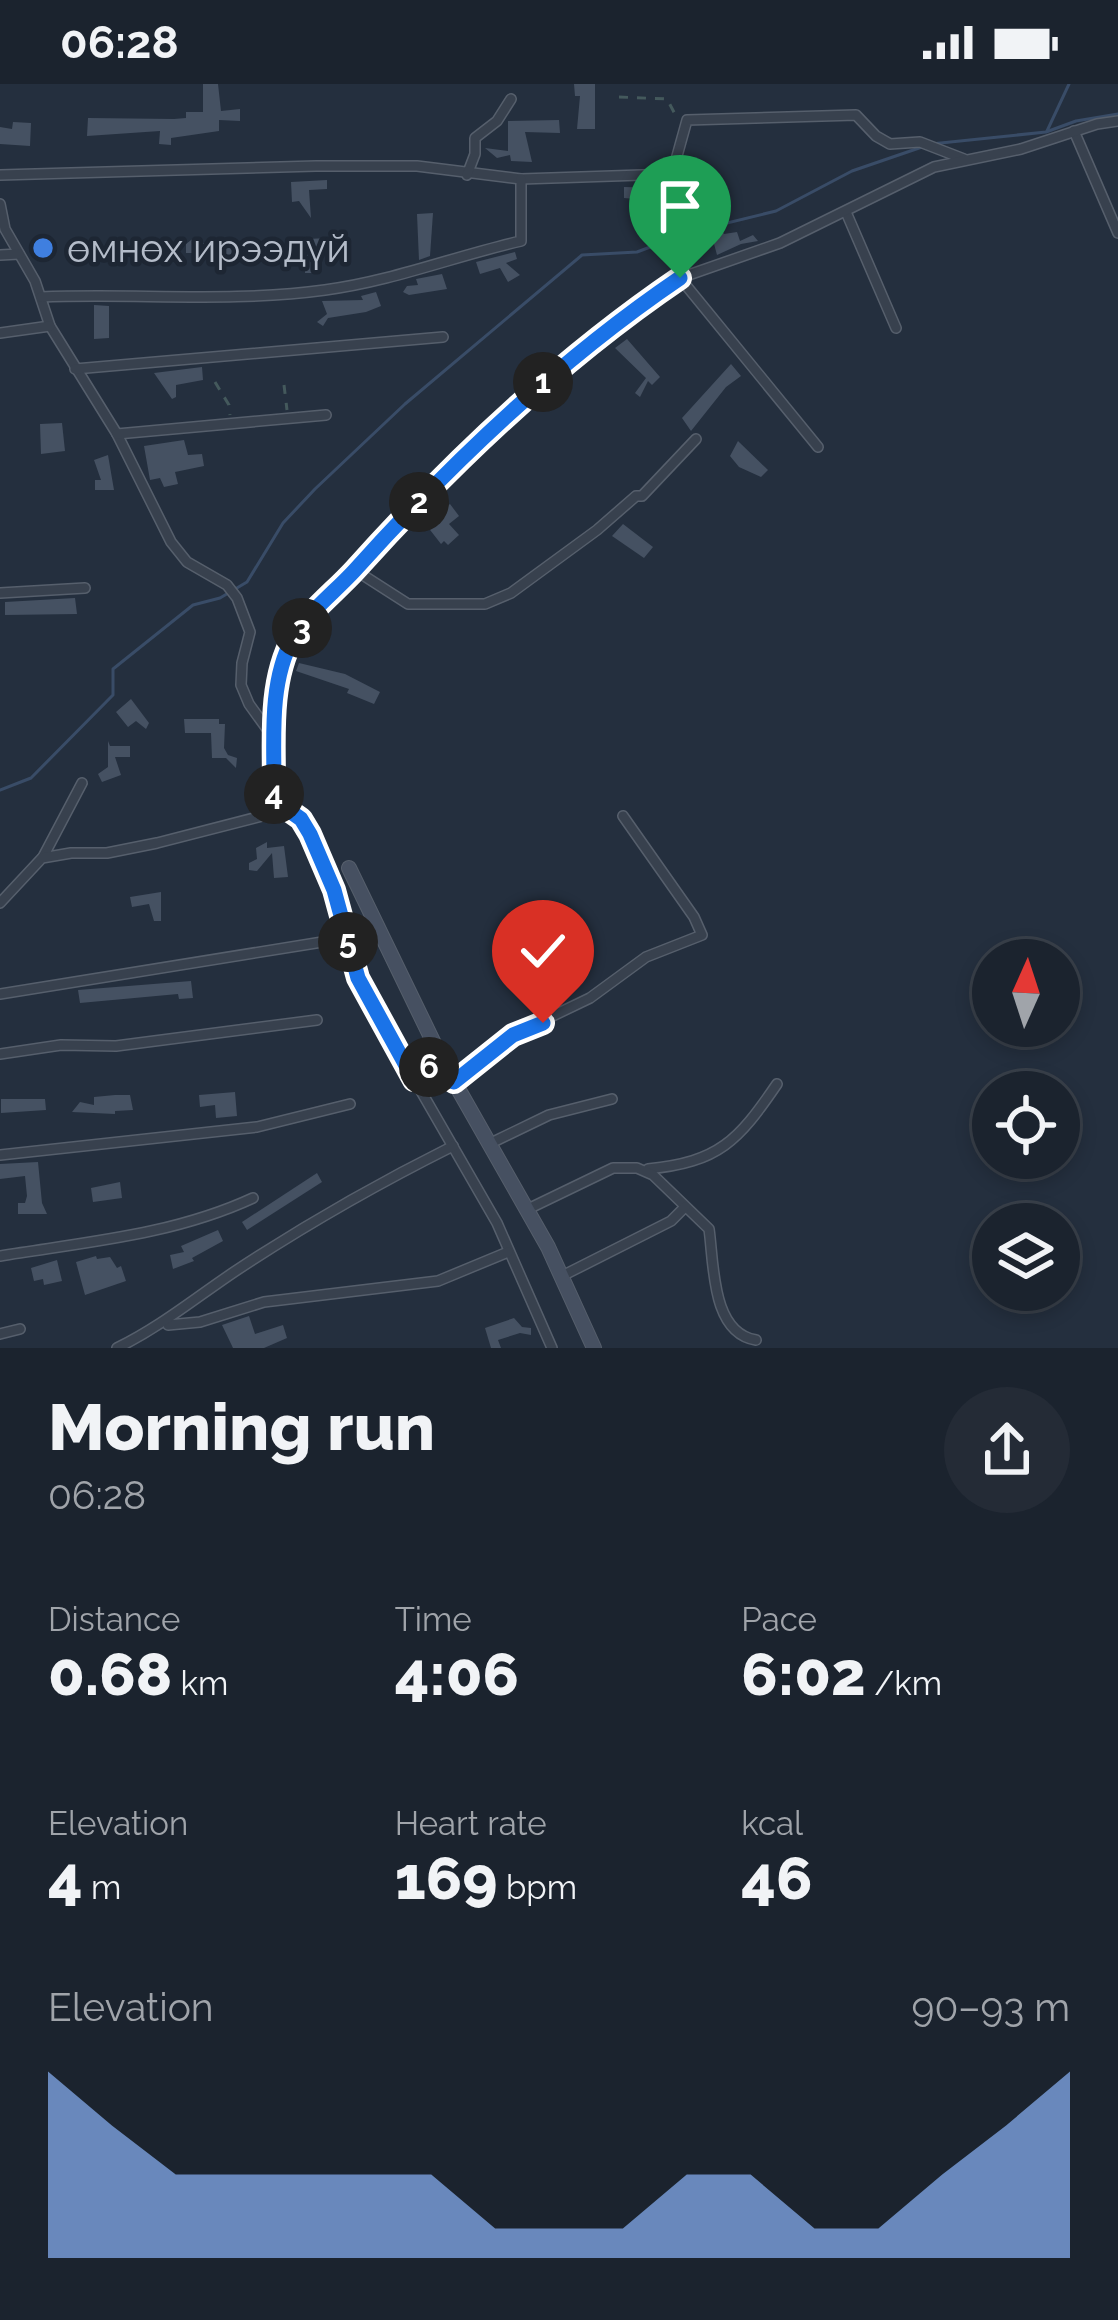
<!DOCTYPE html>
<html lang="en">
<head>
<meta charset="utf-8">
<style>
  :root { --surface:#1b232e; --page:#242b36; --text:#f1f3f6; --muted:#a0a4aa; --line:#39404a; --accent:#8ab4f8 }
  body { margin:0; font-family:Raleway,sans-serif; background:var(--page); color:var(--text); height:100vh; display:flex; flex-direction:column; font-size:45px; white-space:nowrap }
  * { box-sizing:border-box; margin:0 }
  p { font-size:39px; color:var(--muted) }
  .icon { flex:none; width:66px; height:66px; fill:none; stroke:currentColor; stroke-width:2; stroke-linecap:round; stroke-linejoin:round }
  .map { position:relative; height:1264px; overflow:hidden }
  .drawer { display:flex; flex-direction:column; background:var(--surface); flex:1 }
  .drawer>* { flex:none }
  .needle { width:78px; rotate:3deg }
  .fabs { position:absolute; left:972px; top:855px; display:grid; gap:24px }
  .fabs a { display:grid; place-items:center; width:108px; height:108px; border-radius:50%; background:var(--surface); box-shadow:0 6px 18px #0003,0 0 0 3px var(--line); font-size:60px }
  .pin { position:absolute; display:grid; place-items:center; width:102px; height:102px; color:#fff; margin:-123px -51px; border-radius:50% 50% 50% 0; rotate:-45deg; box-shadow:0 0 12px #0007 }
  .pin .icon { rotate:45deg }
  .km { position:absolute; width:60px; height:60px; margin:-30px; border-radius:50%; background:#222; color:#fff; font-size:33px; line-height:60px; text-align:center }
  .round { display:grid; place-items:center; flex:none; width:126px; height:126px; border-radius:63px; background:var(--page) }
  .summary { display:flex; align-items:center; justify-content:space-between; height:204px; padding:0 48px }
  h1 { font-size:66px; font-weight:800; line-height:90px }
  .figures { display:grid; grid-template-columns:repeat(3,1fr); gap:18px; height:204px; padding:12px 48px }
  .figures div { display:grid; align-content:center }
  .figures b { font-size:60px; font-weight:800 }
  .figures small { font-size:33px; font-weight:400 }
  .figures p { font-size:33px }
  .chart { height:336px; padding:24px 48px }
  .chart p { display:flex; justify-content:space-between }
  .chart svg { width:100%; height:216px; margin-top:12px; fill:var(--accent); opacity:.7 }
  .status { display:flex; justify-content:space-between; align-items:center; height:84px; padding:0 60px; background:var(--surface); direction:ltr }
  .status svg { height:33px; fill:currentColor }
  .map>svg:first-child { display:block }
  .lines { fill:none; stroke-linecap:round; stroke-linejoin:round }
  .stream { stroke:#394c67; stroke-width:3 }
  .building { fill:#455162 }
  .street-casing { stroke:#565f6c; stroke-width:12 }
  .secondary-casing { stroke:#565f6c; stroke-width:16 }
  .path { stroke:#44595c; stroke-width:3; stroke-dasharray:9 9; stroke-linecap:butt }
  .street { stroke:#38414e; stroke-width:9 }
  .secondary { stroke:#465061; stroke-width:14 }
  .route-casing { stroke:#fff; stroke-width:24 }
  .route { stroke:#1a73e8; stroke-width:15 }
  .shop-dot { fill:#3f7fe0; stroke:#1d2633; stroke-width:4.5 }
  .labels { text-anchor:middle; stroke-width:9; stroke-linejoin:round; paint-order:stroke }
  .poi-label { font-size:39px; fill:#b4bcc9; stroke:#1d2633; text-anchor:start }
</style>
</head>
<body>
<div class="status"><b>06:28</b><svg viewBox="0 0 49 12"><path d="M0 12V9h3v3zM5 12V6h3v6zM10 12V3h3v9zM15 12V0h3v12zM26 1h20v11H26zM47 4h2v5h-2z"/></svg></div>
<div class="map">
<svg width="1118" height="1264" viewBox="0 0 1118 1264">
  <rect width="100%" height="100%" fill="#242f3e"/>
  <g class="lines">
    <g class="stream">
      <polyline points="1047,47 1069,0"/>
      <polyline points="931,60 1046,48 1076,37 1118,30"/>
      <polyline points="0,706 31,694 113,611 113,585 193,521 220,514 247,498 283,439 315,405 405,320 582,171 637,168 690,148 776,127 852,87 922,63"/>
    </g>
  </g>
  <g class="building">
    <polygon points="203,0 218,0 221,27 240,25 240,37 219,36 219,47 171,54 171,61 159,60 160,47 87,52 88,34 174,35 186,34 186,28 203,28"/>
    <polygon points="574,0 595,0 595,45 577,45 580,12 575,12"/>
    <polygon points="559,36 560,49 525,48 532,78 511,77 510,71 497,74 485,64 508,67 508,37"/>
    <polygon points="13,38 31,39 30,62 0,60 0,43 12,45"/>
    <polygon points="327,96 327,105 309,106 311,134 299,117 292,118 291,98"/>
    <polygon points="624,103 667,104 668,128 659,128 658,117 624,114"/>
    <polygon points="433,129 430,172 419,176 417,130"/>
    <polygon points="720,143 724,150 737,148 740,157 753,151 758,157 741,160 717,171 710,145"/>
    <polygon points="195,153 206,161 234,159 236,170 219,171 214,179 205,173 192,175 194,169 186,169 186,160"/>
    <polygon points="328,154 330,165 315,168 314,189 305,189 306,169 287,170 287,156"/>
    <polygon points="515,168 517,175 506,179 520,191 508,198 500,184 480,190 476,178"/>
    <polygon points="442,190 447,205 409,211 403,208 407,202 418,201 416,195"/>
    <polygon points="376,208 381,222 366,228 328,234 323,242 317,238 327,230 322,217 363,216 361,212"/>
    <polygon points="94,221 109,222 109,254 94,255"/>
    <polygon points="627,255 660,293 652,301 648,297 640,313 635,309 646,294 615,264"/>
    <polygon points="731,280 741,292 726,303 691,347 682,334"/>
    <polygon points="202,283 203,296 176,301 176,313 172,315 154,289"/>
    <polygon points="62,339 65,367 41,370 40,340"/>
    <polygon points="184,356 188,371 202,370 204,382 175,388 178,400 164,403 160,394 150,396 144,362"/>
    <polygon points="738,357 768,386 761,393 739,383 730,372"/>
    <polygon points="108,371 114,406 95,406 95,396 101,396 94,376"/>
    <polygon points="450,420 459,432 449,440 459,451 448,461 444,457 441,460 420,433 430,425 436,431"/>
    <polygon points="623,440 653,463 644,474 612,452"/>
    <polygon points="75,514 77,530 5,531 5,518"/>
    <polygon points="299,579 345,590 380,608 374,620 347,609 349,605 296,587"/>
    <polygon points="131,615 149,639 146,645 136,637 128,643 116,628"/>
    <polygon points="184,635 219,635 219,640 225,640 224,664 228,671 237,674 236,684 226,674 212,674 211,649 185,649"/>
    <polygon points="108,657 110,662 130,662 130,673 115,673 121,691 102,698 98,690 108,683"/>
    <polygon points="267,758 267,764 284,762 288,793 274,794 272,769 257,787 249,786 249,779 257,775 256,764"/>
    <polygon points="161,808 161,837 154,837 149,820 132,823 130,813"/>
    <polygon points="191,897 193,914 179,915 178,910 80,919 78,906"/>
    <polygon points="235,1008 237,1032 216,1034 215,1021 200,1023 199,1011"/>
    <polygon points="115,1011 130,1011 133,1026 115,1027 115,1030 72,1028 80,1018 94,1021 94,1013"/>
    <polygon points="1,1015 45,1015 46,1026 1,1029"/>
    <polygon points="38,1078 42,1119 47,1130 18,1130 18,1119 25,1119 27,1112 25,1092 0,1095 0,1080"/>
    <polygon points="317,1089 322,1098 247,1146 242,1138"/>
    <polygon points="120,1098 122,1114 93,1118 91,1104"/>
    <polygon points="218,1146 223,1157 192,1174 194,1177 173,1185 170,1171 184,1168 181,1162"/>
    <polygon points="96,1172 97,1175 110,1173 117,1184 121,1182 126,1197 85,1211 76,1178"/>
    <polygon points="57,1176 62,1197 44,1201 43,1195 34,1197 31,1184"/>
    <polygon points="249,1232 255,1250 283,1241 287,1254 264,1264 233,1264 222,1241"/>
    <polygon points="514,1234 522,1243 531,1244 531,1251 520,1249 498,1256 501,1264 491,1264 485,1244"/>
  </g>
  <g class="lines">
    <g class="street-casing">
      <g id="street">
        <polyline points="1074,47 1118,149"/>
        <polyline points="0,91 316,82 417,82 521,95 672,90 687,36 856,31 876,52 890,60 920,58 964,75"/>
        <polyline points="467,91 475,70 475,54 497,37 511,15"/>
        <polyline points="0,120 5,145 35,197 50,242 117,350 171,458 187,478 227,501 237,514 250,548 242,579 241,601 249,620 275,656"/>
        <polyline points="846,128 896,244"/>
        <polyline points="0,171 19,170"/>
        <polyline points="680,194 818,363"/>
        <path d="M 41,213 C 136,209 230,219 325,206 C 393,197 455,172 521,157 L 521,95"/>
        <polyline points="0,249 50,242"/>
        <polyline points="75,285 443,253"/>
        <polyline points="117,350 326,331"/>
        <polyline points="355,486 408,520 485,520 511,509 597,446 636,412 642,412 696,355"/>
        <polyline points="0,509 85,504"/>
        <path d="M 274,716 C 283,723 296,729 303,739 C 338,782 347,869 372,922 L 497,1139 L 552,1264"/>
        <polyline points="43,773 82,699"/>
        <polyline points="0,819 42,774 71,769 107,769 157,759 266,731 274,716 277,597 294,553 438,399 531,309 600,249 680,194 780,159 934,83 1021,65 1097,40 1118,37"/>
        <polyline points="0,910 347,854"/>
        <polyline points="0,970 61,961 116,962 317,936"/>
        <polyline points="414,996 428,983 444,980"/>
        <polyline points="455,999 513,951 590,914 646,873 702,851 694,833 623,732"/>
        <polyline points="489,1060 549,1031 612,1015"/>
        <polyline points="0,1071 257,1043 350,1020"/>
        <path d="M 648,1085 C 719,1078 738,1057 777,1000"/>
        <path d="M 526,1126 L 613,1084 L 637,1084 L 653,1091 L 709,1145 C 714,1179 711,1249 756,1256"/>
        <path d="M 0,1172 C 86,1158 173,1151 253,1114"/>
        <polyline points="562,1192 671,1137 685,1123"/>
        <polyline points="168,1241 200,1238 264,1218 438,1197 508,1168"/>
        <polyline points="0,1250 20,1245"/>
        <path d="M 117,1264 C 160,1243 194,1215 234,1188 C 305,1141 377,1100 453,1062"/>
      </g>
    </g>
    <g class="secondary-casing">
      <polyline id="secondary" points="349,784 444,980 548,1163 594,1264"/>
    </g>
    <g class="path">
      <polyline points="619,13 667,15 676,32"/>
      <polyline points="215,298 229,321 230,331"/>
      <polyline points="284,301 287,326"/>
    </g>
    <use href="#street" class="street"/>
    <use href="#secondary" class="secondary"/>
  </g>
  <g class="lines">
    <g class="route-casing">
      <path id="route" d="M 543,939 L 513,951 L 454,998 L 444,980 L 428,983 L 414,996 L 358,894 L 334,806 L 310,750 L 301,735 L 274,716 C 275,664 267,601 293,554 C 307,529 335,508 355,486 C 452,378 559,276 680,194"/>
    </g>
    <use href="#route" class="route"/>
  </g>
  <circle class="shop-dot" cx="43" cy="164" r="12"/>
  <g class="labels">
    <g class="poi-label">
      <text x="67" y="178">өмнөх ирээдүй</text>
    </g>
  </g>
</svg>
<div class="fabs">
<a><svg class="needle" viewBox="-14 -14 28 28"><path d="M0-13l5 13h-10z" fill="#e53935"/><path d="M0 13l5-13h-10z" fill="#a0a4aa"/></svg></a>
<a><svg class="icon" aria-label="locate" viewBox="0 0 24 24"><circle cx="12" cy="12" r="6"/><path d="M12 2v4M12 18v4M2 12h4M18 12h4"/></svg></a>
<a><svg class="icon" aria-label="layers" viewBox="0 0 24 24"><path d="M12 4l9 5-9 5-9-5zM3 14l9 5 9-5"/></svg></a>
</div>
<div class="pin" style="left:680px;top:194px;background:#1e9e55"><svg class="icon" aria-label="arrive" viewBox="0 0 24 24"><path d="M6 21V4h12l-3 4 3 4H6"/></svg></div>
<div class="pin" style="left:543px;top:939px;background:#d93025"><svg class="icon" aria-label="check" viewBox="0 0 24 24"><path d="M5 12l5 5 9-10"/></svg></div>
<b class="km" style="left:543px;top:298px">1</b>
<b class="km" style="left:419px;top:418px">2</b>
<b class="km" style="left:302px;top:544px">3</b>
<b class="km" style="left:274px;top:710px">4</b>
<b class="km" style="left:348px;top:858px">5</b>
<b class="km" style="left:429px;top:983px">6</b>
</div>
<section class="drawer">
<div class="summary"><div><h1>Morning run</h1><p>06:28</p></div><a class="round"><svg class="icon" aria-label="share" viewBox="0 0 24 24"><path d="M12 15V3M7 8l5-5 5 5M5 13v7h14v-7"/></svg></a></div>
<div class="figures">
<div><p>Distance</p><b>0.68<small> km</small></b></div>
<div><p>Time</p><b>4:06</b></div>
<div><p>Pace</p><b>6:02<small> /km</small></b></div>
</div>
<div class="figures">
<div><p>Elevation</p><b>4<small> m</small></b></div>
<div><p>Heart rate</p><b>169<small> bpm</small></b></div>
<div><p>kcal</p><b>46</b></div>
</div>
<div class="chart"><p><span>Elevation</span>90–93 m</p>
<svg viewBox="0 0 160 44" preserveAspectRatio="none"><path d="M0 44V6L10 17L20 27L30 27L40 27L50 27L60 27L70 38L80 38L90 38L100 27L110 27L120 38L130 38L140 27L150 17L160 6V44z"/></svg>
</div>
</section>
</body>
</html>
